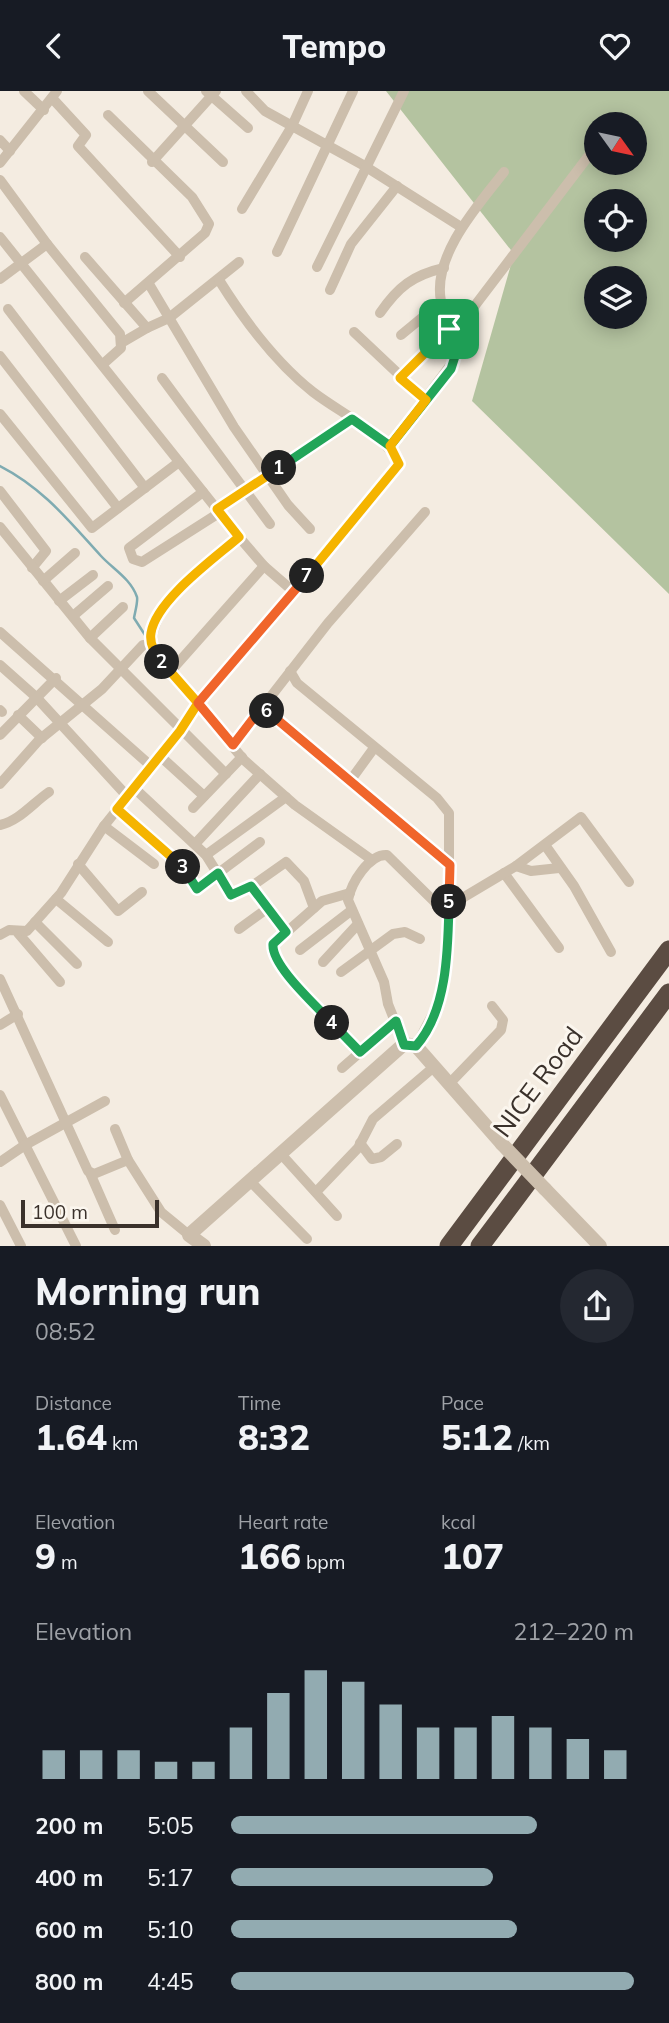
<!DOCTYPE html>
<html lang="en">
<head>
<meta charset="utf-8">
<style>
  :root { --surface:#171b24; --page:#242831; --text:#f1f3f6; --muted:#9ea1a6; --accent:#92abb1 }
  body { margin:0; font-family:Mulish,sans-serif; background:var(--page); color:var(--text); height:100vh; display:flex; flex-direction:column; font-size:26px; white-space:nowrap }
  * { box-sizing:border-box; margin:0 }
  p { font-size:23px; color:var(--muted) }
  .icon { flex:none; width:38px; height:38px; fill:none; stroke:currentColor; stroke-width:2; stroke-linecap:round; stroke-linejoin:round }
  .map { position:relative; height:1155px; overflow:hidden }
  .sheet { display:flex; flex-direction:column; background:var(--surface); flex:1 }
  .sheet>* { flex:none }
  .needle { width:46px; rotate:123deg }
  .fabs { position:absolute; left:584px; top:21px; display:grid; gap:14px }
  .fabs a { display:grid; place-items:center; width:63px; height:63px; border-radius:50%; background:var(--surface); box-shadow:0 4px 18px #0003; font-size:35px }
  .scale { position:absolute; left:21px; bottom:18px; width:138px; box-sizing:border-box; padding-left:7px; border:4px solid #3a312b; border-top:0; font-size:19px; line-height:24px; white-space:nowrap; color:#3a312b; -webkit-text-stroke:5px #fbf6ee; paint-order:stroke }
  .pin { position:absolute; display:grid; place-items:center; width:60px; height:60px; color:#fff; margin:-30px; border-radius:14px; box-shadow:0 4px 10px #0006 }
  .km { position:absolute; width:35px; height:35px; margin:-18px; border-radius:50%; background:#222; color:#fff; font-size:19px; line-height:35px; text-align:center }
  .round { display:grid; place-items:center; flex:none; width:74px; height:74px; border-radius:37px; background:var(--page) }
  .head { display:flex; align-items:center; justify-content:space-between; height:119px; padding:0 35px }
  h1 { font-size:38px; font-weight:800; line-height:52px }
  .figures { display:grid; grid-template-columns:repeat(3,1fr); gap:10px; height:119px; padding:7px 35px }
  .figures div { display:grid; align-content:center }
  .figures b { font-size:35px; font-weight:800 }
  .figures small { font-size:19px; font-weight:400 }
  .figures p { font-size:19px }
  .chart { height:196px; padding:14px 35px }
  .chart p { display:flex; justify-content:space-between }
  .chart svg { width:100%; height:126px; margin-top:7px; stroke:var(--accent); stroke-width:6 }
  ul { padding:0 35px; list-style:none; font-size:23px }
  li { display:grid; grid-template-columns:112px 84px 1fr; align-items:center; height:52px }
  li i { height:18px; border-radius:9px; background:var(--accent) }
  header { display:flex; justify-content:space-between; align-items:center; height:91px; padding:0 35px; background:var(--surface); font-size:32px; font-weight:800 }
  .map>svg:first-child { display:block }
  .green { fill:#b4c3a0; fill-rule:evenodd }
  .lines { fill:none; stroke-linecap:round; stroke-linejoin:round }
  .stream { stroke:#7fabb1; stroke-width:2.5 }
  .minor { stroke:#ccbeac; stroke-width:10 }
  .tertiary { stroke:#ccbeac; stroke-width:14 }
  .motorway { stroke:#5b4c42; stroke-width:19 }
  .tertiary-bridge { stroke:#ccbeac; stroke-width:14 }
  .split-1-casing { stroke:#fff; stroke-width:14 }
  .split-2-casing { stroke:#fff; stroke-width:14 }
  .split-3-casing { stroke:#fff; stroke-width:14 }
  .split-4-casing { stroke:#fff; stroke-width:14 }
  .split-5-casing { stroke:#fff; stroke-width:14 }
  .split-6-casing { stroke:#fff; stroke-width:14 }
  .split-7-casing { stroke:#fff; stroke-width:14 }
  .split-8-casing { stroke:#fff; stroke-width:14 }
  .split-1 { stroke:#22a559; stroke-width:9 }
  .split-2 { stroke:#f5b400; stroke-width:9 }
  .split-3 { stroke:#f5b400; stroke-width:9 }
  .split-4 { stroke:#22a559; stroke-width:9 }
  .split-5 { stroke:#22a559; stroke-width:9 }
  .split-6 { stroke:#f0652b; stroke-width:9 }
  .split-7 { stroke:#f0652b; stroke-width:9 }
  .split-8 { stroke:#f5b400; stroke-width:9 }
  .labels { text-anchor:middle; stroke-width:6; stroke-linejoin:round; paint-order:stroke }
  .street-label { font-size:26px; fill:#3a312b; stroke:#fbf6ee }
</style>
</head>
<body>
<header><svg class="icon" aria-label="back" viewBox="0 0 24 24"><path d="M15 5l-7 7 7 7"/></svg>Tempo<svg class="icon" aria-label="heart" viewBox="0 0 24 24"><path d="M12 20l-8-8c-3-5 5-10 8-4 3-6 11-1 8 4z"/></svg></header>
<div class="map">
<svg width="669" height="1155" viewBox="0 0 669 1155">
  <rect width="100%" height="100%" fill="#f4ece1"/>
  <path class="green" d="M 386,0 L 669,0 L 669,503 L 472,310 L 514,163 ZM 597,33 L 635,33 L 635,72 L 597,72 ZM 597,110 L 635,110 L 635,149 L 597,149 ZM 597,187 L 635,187 L 635,226 L 597,226 Z"/>
  <g class="lines">
    <path class="stream" d="M 0,375 C 43,397 69,430 101,465 C 113,478 131,488 137,506 C 138,511 135,521 134,527 L 145,544"/>
    <g class="minor">
      <polyline points="24,0 44,19"/>
      <polyline points="148,0 223,71"/>
      <polyline points="206,0 248,37"/>
      <polyline points="246,0 265,20 363,74 461,136"/>
      <polyline points="52,7 86,44 78,55 180,166"/>
      <polyline points="108,24 192,106 209,133 205,142 124,212"/>
      <polyline points="0,49 10,60"/>
      <polyline points="152,71 216,0"/>
      <polyline points="0,72 57,0"/>
      <polyline points="0,89 47,153 120,243 121,257 103,273"/>
      <polyline points="242,118 292,35 308,0"/>
      <polyline points="0,146 239,446 264,475 294,501"/>
      <polyline points="277,161 353,0"/>
      <polyline points="85,166 147,237 169,227 239,171"/>
      <polyline points="317,176 404,0"/>
      <polyline points="0,188 47,153"/>
      <polyline points="149,193 234,336 288,414 310,438"/>
      <polyline points="330,199 351,153 397,95"/>
      <polyline points="8,218 145,397"/>
      <path d="M 380,222 C 398,196 413,184 444,177"/>
      <polyline points="354,241 426,309"/>
      <polyline points="401,244 441,211"/>
      <polyline points="123,251 147,237"/>
      <polyline points="0,265 118,417"/>
      <polyline points="162,287 270,433"/>
      <polyline points="400,287 437,248 467,225 590,63"/>
      <polyline points="0,323 92,437 179,371"/>
      <path d="M 390,355 L 455,268 C 458,248 444,229 441,210 C 432,165 478,114 504,81"/>
      <polyline points="0,400 46,460 32,477"/>
      <polyline points="203,401 129,457 133,468 142,471 219,422"/>
      <polyline points="217,418 352,328"/>
      <polyline points="0,436 90,547 226,683"/>
      <path d="M 239,446 C 211,470 137,522 155,563 L 244,669 L 295,714 L 372,769"/>
      <polyline points="43,490 75,462"/>
      <polyline points="59,510 93,484"/>
      <polyline points="73,525 108,495"/>
      <polyline points="0,541 151,675"/>
      <polyline points="90,547 123,516"/>
      <polyline points="0,574 36,606 127,705"/>
      <polyline points="290,580 297,592 437,707 449,722 449,825 445,873 438,913 416,955"/>
      <polyline points="170,581 264,475"/>
      <polyline points="262,616 450,774"/>
      <polyline points="0,619 2,621"/>
      <polyline points="18,624 42,647"/>
      <polyline points="0,644 56,587"/>
      <polyline points="233,654 328,532 425,421"/>
      <polyline points="160,665 204,705"/>
      <polyline points="350,690 374,657"/>
      <polyline points="0,693 39,649 102,598 143,554"/>
      <polyline points="133,696 206,764 231,804 252,795 286,771 304,790 314,817"/>
      <polyline points="193,717 242,666"/>
      <polyline points="117,718 179,772 197,798 260,751"/>
      <path d="M 0,734 C 19,730 33,712 49,701"/>
      <polyline points="104,735 154,773"/>
      <polyline points="195,753 260,683"/>
      <polyline points="545,754 574,795 611,861"/>
      <polyline points="206,764 286,706"/>
      <polyline points="78,773 118,820 142,801"/>
      <polyline points="516,775 531,780 559,777"/>
      <polyline points="504,782 559,857"/>
      <polyline points="252,795 286,841"/>
      <path d="M 350,802 L 322,810 L 273,853 C 271,877 342,942 360,961"/>
      <polyline points="56,808 108,851"/>
      <polyline points="449,815 516,775 581,726 629,791"/>
      <polyline points="35,831 77,873"/>
      <polyline points="239,838 268,817"/>
      <polyline points="18,842 60,891"/>
      <path d="M 0,844 L 9,839 L 27,840 L 61,802 L 104,735 L 180,640 L 199,612 L 399,373 C 382,340 343,324 313,301 C 275,271 244,229 219,189"/>
      <polyline points="300,859 352,819"/>
      <polyline points="323,871 358,833"/>
      <polyline points="341,881 393,843 405,841 420,848"/>
      <polyline points="0,888 88,1080 94,1083 128,1069 161,1121 189,1144"/>
      <polyline points="0,934 18,923"/>
      <path d="M 404,953 L 388,913 L 384,891 L 348,809 C 351,792 369,763 387,764 L 449,825"/>
      <polyline points="342,977 396,930"/>
      <polyline points="449,993 501,939 503,929 492,915"/>
      <polyline points="0,1004 76,1155"/>
      <polyline points="115,1038 128,1069"/>
      <polyline points="360,1052 372,1068 381,1066 397,1053"/>
      <polyline points="281,1063 337,1125"/>
      <polyline points="0,1071 25,1054 105,1010"/>
      <polyline points="90,1082 115,1139"/>
      <polyline points="249,1089 307,1148"/>
      <polyline points="316,1101 358,1057 373,1028 435,975"/>
      <polyline points="0,1114 21,1155"/>
    </g>
    <g class="tertiary">
      <polyline points="545,1098 600,1155"/>
      <polyline points="204,1155 189,1144 404,953 416,955 502,1053"/>
    </g>
    <g class="motorway">
      <polyline points="449,1155 669,859"/>
      <polyline points="480,1155 669,902"/>
    </g>
    <polyline class="tertiary-bridge" points="502,1053 545,1098"/>
  </g>
  <g class="lines">
    <g class="split-1-casing">
      <polyline id="split-1" points="279,377 352,328 390,355 451,278 457,259 449,238"/>
    </g>
    <g class="split-2-casing">
      <path id="split-2" d="M 162,571 C 155,563 149,554 151,542 C 156,509 215,467 239,446 L 217,418 L 279,377"/>
    </g>
    <g class="split-3-casing">
      <polyline id="split-3" points="162,571 198,612 180,640 117,718 183,776"/>
    </g>
    <g class="split-4-casing">
      <path id="split-4" d="M 183,776 L 197,798 L 218,782 L 231,804 L 251,795 L 286,841 L 273,853 C 271,875 318,916 332,932"/>
    </g>
    <g class="split-5-casing">
      <path id="split-5" d="M 332,932 L 360,961 L 396,930 L 404,954 L 416,955 C 448,919 448,856 449,811"/>
    </g>
    <g class="split-6-casing">
      <polyline id="split-6" points="267,620 450,774 449,811"/>
    </g>
    <g class="split-7-casing">
      <polyline id="split-7" points="267,620 262,616 233,654 198,612 307,485"/>
    </g>
    <g class="split-8-casing">
      <polyline id="split-8" points="307,485 399,373 390,355 426,309 400,287 449,238"/>
    </g>
    <use href="#split-1" class="split-1"/>
    <use href="#split-2" class="split-2"/>
    <use href="#split-3" class="split-3"/>
    <use href="#split-4" class="split-4"/>
    <use href="#split-5" class="split-5"/>
    <use href="#split-6" class="split-6"/>
    <use href="#split-7" class="split-7"/>
    <use href="#split-8" class="split-8"/>
  </g>
  <g class="labels">
    <g class="street-label">
      <text transform="translate(538 991) rotate(-53)" y="9">NICE Road</text>
    </g>
  </g>
</svg>
<div class="fabs">
<a><svg class="needle" viewBox="-14 -14 28 28"><path d="M0-13l5 13h-10z" fill="#e53935"/><path d="M0 13l5-13h-10z" fill="#9ea1a6"/></svg></a>
<a><svg class="icon" aria-label="locate" viewBox="0 0 24 24"><circle cx="12" cy="12" r="6"/><path d="M12 2v4M12 18v4M2 12h4M18 12h4"/></svg></a>
<a><svg class="icon" aria-label="layers" viewBox="0 0 24 24"><path d="M12 4l9 5-9 5-9-5zM3 14l9 5 9-5"/></svg></a>
</div>
<div class="scale">100 m</div>
<div class="pin" style="left:449px;top:238px;background:#1e9e55"><svg class="icon" aria-label="arrive" viewBox="0 0 24 24"><path d="M6 21V4h12l-3 4 3 4H6"/></svg></div>
<b class="km" style="left:279px;top:377px">1</b>
<b class="km" style="left:162px;top:571px">2</b>
<b class="km" style="left:183px;top:776px">3</b>
<b class="km" style="left:332px;top:932px">4</b>
<b class="km" style="left:449px;top:811px">5</b>
<b class="km" style="left:267px;top:620px">6</b>
<b class="km" style="left:307px;top:485px">7</b>
</div>
<section class="sheet">
<div class="head"><div><h1>Morning run</h1><p>08:52</p></div><a class="round"><svg class="icon" aria-label="share" viewBox="0 0 24 24"><path d="M12 15V3M7 8l5-5 5 5M5 13v7h14v-7"/></svg></a></div>
<div class="figures">
<div><p>Distance</p><b>1.64<small> km</small></b></div>
<div><p>Time</p><b>8:32</b></div>
<div><p>Pace</p><b>5:12<small> /km</small></b></div>
</div>
<div class="figures">
<div><p>Elevation</p><b>9<small> m</small></b></div>
<div><p>Heart rate</p><b>166<small> bpm</small></b></div>
<div><p>kcal</p><b>107</b></div>
</div>
<div class="chart"><p><span>Elevation</span>212–220 m</p>
<svg viewBox="0 0 160 44" preserveAspectRatio="none"><path d="M5 44V34M15 44V34M25 44V34M35 44V38M45 44V38M55 44V26M65 44V14M75 44V6M85 44V10M95 44V18M105 44V26M115 44V26M125 44V22M135 44V26M145 44V30M155 44V34"/></svg>
</div>
<ul>
<li><b>200 m</b>5:05<i style="width:76%"></i></li>
<li><b>400 m</b>5:17<i style="width:65%"></i></li>
<li><b>600 m</b>5:10<i style="width:71%"></i></li>
<li><b>800 m</b>4:45<i style="width:100%"></i></li>
</ul>
</section>
</body>
</html>
